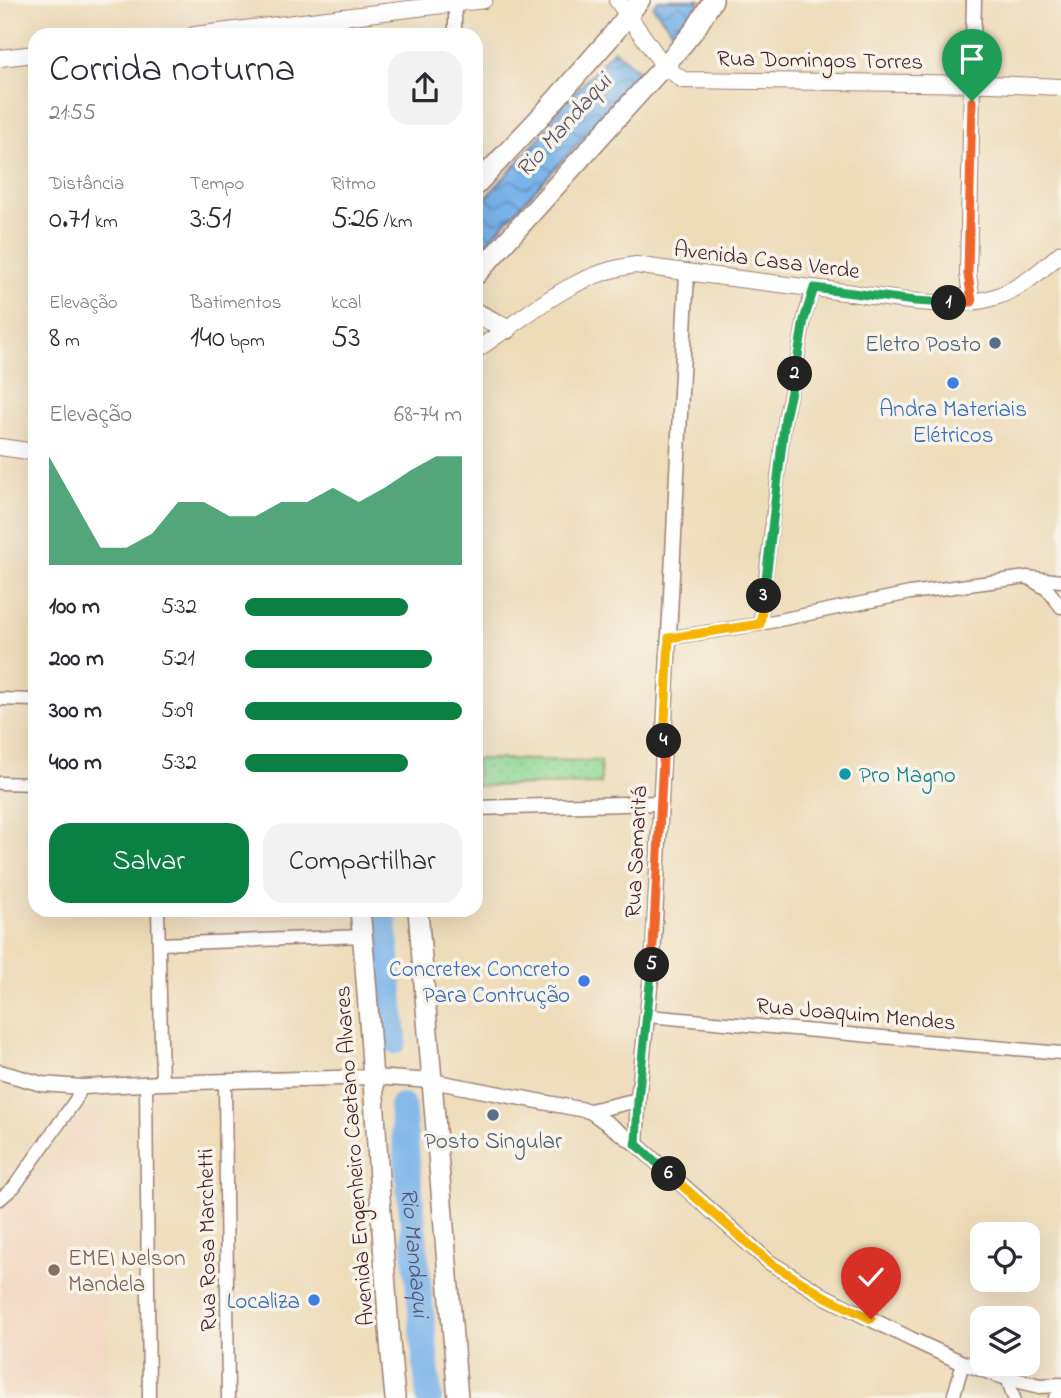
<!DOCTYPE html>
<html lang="pt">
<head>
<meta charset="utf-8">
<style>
  :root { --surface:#fff; --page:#f2f2f3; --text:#2b2b33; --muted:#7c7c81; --accent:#0b8043 }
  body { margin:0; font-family:"Indie Flower",sans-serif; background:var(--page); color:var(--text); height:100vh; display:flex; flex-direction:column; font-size:26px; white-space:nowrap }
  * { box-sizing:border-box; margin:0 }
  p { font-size:23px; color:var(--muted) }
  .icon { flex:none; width:38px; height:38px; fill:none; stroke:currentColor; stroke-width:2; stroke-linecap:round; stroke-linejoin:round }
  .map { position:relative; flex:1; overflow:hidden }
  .panel { position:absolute; left:28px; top:28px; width:455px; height:889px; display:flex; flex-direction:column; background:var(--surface); border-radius:21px; box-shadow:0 7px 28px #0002 }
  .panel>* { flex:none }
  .tools { position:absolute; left:970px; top:1222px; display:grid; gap:14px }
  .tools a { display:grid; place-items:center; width:70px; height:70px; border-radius:14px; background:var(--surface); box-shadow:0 7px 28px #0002; font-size:35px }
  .pin { position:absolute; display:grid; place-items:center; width:60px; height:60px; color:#fff; margin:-72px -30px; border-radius:50% 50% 50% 0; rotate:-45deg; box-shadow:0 0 7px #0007 }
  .pin .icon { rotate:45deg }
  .km { position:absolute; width:35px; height:35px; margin:-18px; border-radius:50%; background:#222; color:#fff; font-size:19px; line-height:35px; text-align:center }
  .round { display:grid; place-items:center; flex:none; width:74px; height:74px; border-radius:21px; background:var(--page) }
  .summary { display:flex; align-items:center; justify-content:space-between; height:119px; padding:0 21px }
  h1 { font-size:38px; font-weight:600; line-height:52px }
  .figures { display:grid; grid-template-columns:repeat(3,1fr); gap:10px; height:119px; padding:7px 21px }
  .figures div { display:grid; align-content:center }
  .figures b { font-size:30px; font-weight:600 }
  .figures small { font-size:19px; font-weight:400 }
  .figures p { font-size:19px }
  .chart { height:196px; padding:14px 21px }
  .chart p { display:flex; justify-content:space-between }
  .chart svg { width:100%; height:126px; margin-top:7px; fill:var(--accent); opacity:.7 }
  .primary-button { display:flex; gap:14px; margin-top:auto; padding:14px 21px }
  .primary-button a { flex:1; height:80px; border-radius:21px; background:var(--accent); color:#fff; font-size:28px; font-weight:600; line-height:80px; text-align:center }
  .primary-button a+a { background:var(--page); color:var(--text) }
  ul { padding:0 21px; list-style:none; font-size:23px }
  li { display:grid; grid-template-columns:112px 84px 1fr; align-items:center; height:52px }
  li i { height:18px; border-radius:9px; background:var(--accent) }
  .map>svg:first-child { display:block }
  .built { fill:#f1d5bd }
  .garden { fill:url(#garden-dots); stroke:#6d7c60; stroke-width:2 }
  .water { fill:url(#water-waves); stroke:#62698a; stroke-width:2 }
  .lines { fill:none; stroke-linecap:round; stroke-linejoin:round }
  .river { stroke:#79b3ea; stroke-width:26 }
  .minor-casing { stroke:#9c7e72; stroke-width:15 }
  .tertiary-casing { stroke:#9c7e72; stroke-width:17 }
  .secondary-casing { stroke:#9c7e72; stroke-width:18 }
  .primary-casing { stroke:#9c7e72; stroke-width:22 }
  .minor { stroke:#fff; stroke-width:12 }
  .tertiary { stroke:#fff; stroke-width:14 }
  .secondary { stroke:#fff; stroke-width:16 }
  .primary { stroke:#fff; stroke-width:19 }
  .split-1-casing { stroke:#fff; stroke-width:14 }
  .split-2-casing { stroke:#fff; stroke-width:14 }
  .split-3-casing { stroke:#fff; stroke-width:14 }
  .split-4-casing { stroke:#fff; stroke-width:14 }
  .split-5-casing { stroke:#fff; stroke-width:14 }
  .split-6-casing { stroke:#fff; stroke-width:14 }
  .split-7-casing { stroke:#fff; stroke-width:14 }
  .split-1 { stroke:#f0652b; stroke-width:9 }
  .split-2 { stroke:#22a559; stroke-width:9 }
  .split-3 { stroke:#22a559; stroke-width:9 }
  .split-4 { stroke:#f5b400; stroke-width:9 }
  .split-5 { stroke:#f0652b; stroke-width:9 }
  .split-6 { stroke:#22a559; stroke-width:9 }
  .split-7 { stroke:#f5b400; stroke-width:9 }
  .service-dot { fill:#5c6f8a; stroke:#f7f3e8; stroke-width:2.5 }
  .shop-dot { fill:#3f7fe0; stroke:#f7f3e8; stroke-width:2.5 }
  .culture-dot { fill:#0f9aa8; stroke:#f7f3e8; stroke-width:2.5 }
  .education-dot { fill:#8d6e63; stroke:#f7f3e8; stroke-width:2.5 }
  .labels { text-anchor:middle; stroke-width:7; stroke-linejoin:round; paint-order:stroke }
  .street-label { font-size:23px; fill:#4a1f2b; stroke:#f7f3e8 }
  .service-label { font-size:23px; fill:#4e5e75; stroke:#f7f3e8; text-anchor:end }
  .shop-label { font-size:23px; fill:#366cbe; stroke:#f7f3e8; text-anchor:end }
  .culture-label { font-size:23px; fill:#0d838f; stroke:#f7f3e8; text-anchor:start }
  .education-label { font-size:23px; fill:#785e54; stroke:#f7f3e8; text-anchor:start }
  .water-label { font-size:24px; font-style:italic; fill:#5a536e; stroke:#f7f3e8 }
</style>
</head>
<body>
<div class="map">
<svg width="1061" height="1398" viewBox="0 0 1061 1398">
  <defs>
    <pattern id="garden-dots" width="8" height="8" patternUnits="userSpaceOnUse" patternTransform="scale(1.75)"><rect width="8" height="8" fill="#90d994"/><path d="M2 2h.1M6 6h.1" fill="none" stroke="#7eba80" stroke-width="1.8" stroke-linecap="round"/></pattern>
    <pattern id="water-waves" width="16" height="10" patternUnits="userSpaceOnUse" patternTransform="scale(1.75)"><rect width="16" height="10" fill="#79b3ea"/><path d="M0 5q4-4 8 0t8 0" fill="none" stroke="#6591be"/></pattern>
  </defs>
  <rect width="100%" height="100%" fill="#f7f3e8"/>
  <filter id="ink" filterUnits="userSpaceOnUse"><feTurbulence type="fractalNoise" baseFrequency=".0143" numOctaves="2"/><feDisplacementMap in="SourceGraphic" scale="14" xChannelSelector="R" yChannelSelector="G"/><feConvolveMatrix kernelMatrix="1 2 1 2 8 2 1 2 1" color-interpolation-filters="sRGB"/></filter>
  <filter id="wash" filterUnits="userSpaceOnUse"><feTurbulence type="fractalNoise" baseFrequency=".00686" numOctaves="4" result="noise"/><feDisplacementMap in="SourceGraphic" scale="28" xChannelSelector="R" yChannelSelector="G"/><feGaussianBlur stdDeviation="1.57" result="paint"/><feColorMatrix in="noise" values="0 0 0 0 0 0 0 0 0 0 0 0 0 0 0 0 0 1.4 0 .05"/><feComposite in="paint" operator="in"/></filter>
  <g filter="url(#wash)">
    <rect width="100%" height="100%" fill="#eedcb9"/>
    <polygon class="built" points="82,1110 106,1110 109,1398 0,1398 0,1213 9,1208 29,1192 53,1159"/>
    <polygon class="garden" points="476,759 601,761 601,784 476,786"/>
    <g class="water">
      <polygon points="658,0 700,0 696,8 674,33 653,7"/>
      <polygon points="614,50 642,74 476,254 476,209 541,136 559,109"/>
    </g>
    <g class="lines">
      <g class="river">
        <polyline points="383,910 394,1041"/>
        <path id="s1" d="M 402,1106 L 429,1398"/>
      </g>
    </g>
  </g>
  <g filter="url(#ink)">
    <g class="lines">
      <g class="minor-casing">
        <g id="minor">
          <polyline points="455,35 455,4"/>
          <polyline points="1030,579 1048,590 1061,607"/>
          <polyline points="760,624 785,418 797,363 804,320 813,288"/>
          <polyline points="669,638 760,624 910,593 1027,577 1061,581"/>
          <polyline points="0,699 35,700"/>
          <polyline points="0,783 35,784"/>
          <polyline points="158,910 162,1083"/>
          <polyline points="159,944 363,936"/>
          <polyline points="648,1016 1061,1053"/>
          <polyline points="225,1082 228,1398"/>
          <polyline points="146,1083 149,1398"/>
          <polyline points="0,1199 14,1187 75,1101 82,1087"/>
          <polyline points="1007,1378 1014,1398"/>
          <polyline points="953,1398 963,1363"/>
          <polyline points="1055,1398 1061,1394"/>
        </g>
      </g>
      <g class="tertiary-casing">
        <g id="tertiary">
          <polyline points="972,84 974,0"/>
          <polyline points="476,808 661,803"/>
          <polyline points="0,1072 42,1084 82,1087 162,1083 373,1077 432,1081 590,1111 638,1100"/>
          <polyline points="590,1111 636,1144 769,1262 824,1296 913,1340 963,1363 1007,1378 1040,1386 1061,1385"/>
          <polyline points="636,1144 638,1100 653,958 687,272"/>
        </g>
      </g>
      <g class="secondary-casing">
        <g id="secondary">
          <polyline points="617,0 664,66 683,80 991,84 1061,87"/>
          <polyline points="194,35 484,0"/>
          <polyline points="0,58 35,54"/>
          <polyline points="972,302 968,274 972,84"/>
          <path d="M 476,350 C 526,317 574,272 636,265 C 703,275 770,283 837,291 C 883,297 950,312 995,297 C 1020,289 1042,270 1061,253"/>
          <polyline points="0,447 35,452"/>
        </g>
      </g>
      <g class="primary-casing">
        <g id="primary">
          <polyline points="476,185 541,116 609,39 640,0"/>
          <polyline points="476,275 679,49 696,28 713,0"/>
          <polyline points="476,313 507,329"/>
          <path d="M 360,910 C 376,1072 379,1236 395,1398"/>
          <polyline points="418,910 458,1398"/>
        </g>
      </g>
      <use href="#minor" class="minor"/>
      <use href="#tertiary" class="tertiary"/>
      <use href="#secondary" class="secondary"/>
      <use href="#primary" class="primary"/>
    </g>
  </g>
  <g class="lines" filter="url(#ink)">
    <g class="split-1-casing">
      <polyline id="split-1" points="949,303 972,302 968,274 972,101"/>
    </g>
    <g class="split-2-casing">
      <polyline id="split-2" points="795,374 804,320 814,288 915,301 949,303"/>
    </g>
    <g class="split-3-casing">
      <polyline id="split-3" points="764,596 785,418 795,374"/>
    </g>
    <g class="split-4-casing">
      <polyline id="split-4" points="664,741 669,638 760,624 764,596"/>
    </g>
    <g class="split-5-casing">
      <polyline id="split-5" points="652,965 664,741"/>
    </g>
    <g class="split-6-casing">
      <polyline id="split-6" points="652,965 638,1100 636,1144 669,1174"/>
    </g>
    <g class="split-7-casing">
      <polyline id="split-7" points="669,1174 769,1262 824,1296 871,1319"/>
    </g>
    <use href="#split-1" class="split-1"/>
    <use href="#split-2" class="split-2"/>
    <use href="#split-3" class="split-3"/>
    <use href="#split-4" class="split-4"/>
    <use href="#split-5" class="split-5"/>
    <use href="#split-6" class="split-6"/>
    <use href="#split-7" class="split-7"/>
  </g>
  <g class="service-dot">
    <circle cx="995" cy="343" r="7"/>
    <circle cx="493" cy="1115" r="7"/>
  </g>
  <g class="shop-dot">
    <circle cx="953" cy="383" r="7"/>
    <circle cx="584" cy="981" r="7"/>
    <circle cx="314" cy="1300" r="7"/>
  </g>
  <circle class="culture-dot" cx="845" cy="774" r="7"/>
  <circle class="education-dot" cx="54" cy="1270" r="7"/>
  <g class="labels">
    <g class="street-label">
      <text transform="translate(820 59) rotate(1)" y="8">Rua Domingos Torres</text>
      <text transform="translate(767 259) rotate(7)" y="8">Avenida Casa Verde</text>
      <text transform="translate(635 852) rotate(-87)" y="8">Rua Samaritá</text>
      <text transform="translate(856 1013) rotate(5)" y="8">Rua Joaquim Mendes</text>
      <text transform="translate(353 1156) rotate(-94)" y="8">Avenida Engenheiro Caetano Alvares</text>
      <text transform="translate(206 1240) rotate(-91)" y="8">Rua Rosa Marchetti</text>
    </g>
    <g class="service-label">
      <text x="981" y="351">Eletro Posto</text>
      <text x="493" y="1148" text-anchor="middle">Posto Singular</text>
    </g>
    <g class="shop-label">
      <text x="953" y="416" text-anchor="middle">Andra Materiais<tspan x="953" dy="26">Elétricos</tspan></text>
      <text x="570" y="976">Concretex Concreto<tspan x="570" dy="26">Para Contrução</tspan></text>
      <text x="300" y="1308">Localiza</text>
    </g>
    <g class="culture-label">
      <text x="859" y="782">Pro Magno</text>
    </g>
    <g class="education-label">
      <text x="68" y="1265">EMEI Nelson<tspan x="68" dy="26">Mandela</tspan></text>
    </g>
    <g class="water-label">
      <text transform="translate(563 125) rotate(-48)" y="8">Rio Mandaqui</text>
      <text dy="8" stroke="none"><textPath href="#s1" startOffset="147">Rio Mandaqui</textPath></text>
    </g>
  </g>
</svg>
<div class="tools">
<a><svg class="icon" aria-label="locate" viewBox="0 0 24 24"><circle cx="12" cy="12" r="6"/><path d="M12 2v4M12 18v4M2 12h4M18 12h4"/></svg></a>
<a><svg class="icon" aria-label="layers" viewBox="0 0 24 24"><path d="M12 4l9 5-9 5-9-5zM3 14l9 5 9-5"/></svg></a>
</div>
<div class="pin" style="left:972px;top:101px;background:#1e9e55"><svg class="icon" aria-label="arrive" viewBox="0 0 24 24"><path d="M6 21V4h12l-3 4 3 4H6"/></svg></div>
<div class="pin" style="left:871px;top:1319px;background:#d93025"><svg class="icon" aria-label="check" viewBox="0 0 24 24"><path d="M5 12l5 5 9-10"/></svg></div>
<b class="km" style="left:949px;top:303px">1</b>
<b class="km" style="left:795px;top:374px">2</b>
<b class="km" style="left:764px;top:596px">3</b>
<b class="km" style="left:664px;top:741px">4</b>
<b class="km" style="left:652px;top:965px">5</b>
<b class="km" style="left:669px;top:1174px">6</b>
<section class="panel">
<div class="summary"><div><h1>Corrida noturna</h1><p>21:55</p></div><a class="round"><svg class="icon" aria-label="share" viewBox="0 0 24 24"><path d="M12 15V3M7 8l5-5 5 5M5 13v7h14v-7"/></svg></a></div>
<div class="figures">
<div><p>Distância</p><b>0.71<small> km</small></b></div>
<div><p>Tempo</p><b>3:51</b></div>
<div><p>Ritmo</p><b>5:26<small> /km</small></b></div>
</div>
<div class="figures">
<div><p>Elevação</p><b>8<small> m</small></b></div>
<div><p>Batimentos</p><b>140<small> bpm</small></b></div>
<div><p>kcal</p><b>53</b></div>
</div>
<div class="chart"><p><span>Elevação</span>68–74 m</p>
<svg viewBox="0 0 160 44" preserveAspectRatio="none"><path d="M0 44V6L10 22L20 38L30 38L40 33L50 22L60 22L70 27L80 27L90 22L100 22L110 17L120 22L130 17L140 11L150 6L160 6V44z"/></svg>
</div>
<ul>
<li><b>100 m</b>5:32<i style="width:75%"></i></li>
<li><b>200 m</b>5:21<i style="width:86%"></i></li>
<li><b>300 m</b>5:09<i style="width:100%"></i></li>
<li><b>400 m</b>5:32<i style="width:75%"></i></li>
</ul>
<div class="primary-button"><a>Salvar</a><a>Compartilhar</a></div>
</section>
</div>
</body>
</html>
